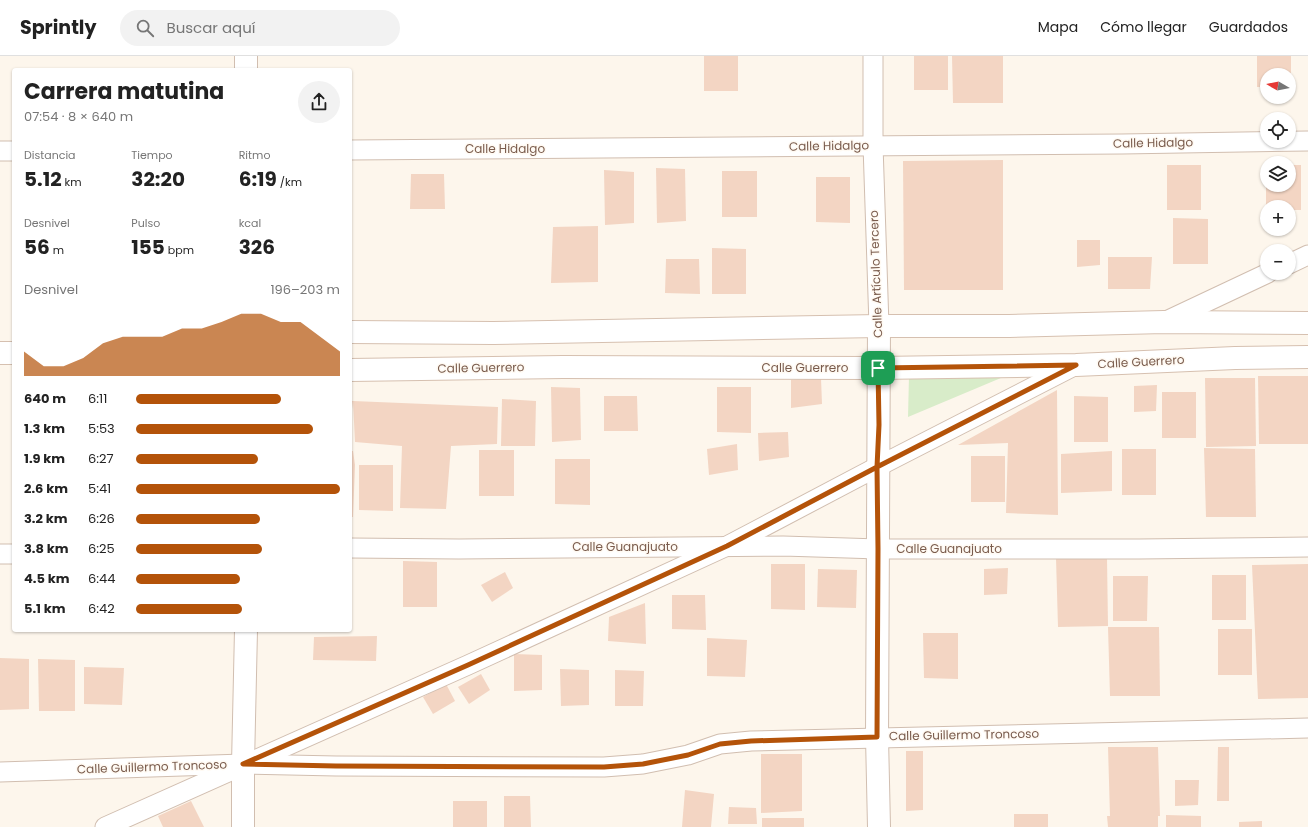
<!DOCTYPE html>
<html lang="es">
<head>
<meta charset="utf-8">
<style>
  :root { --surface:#fff; --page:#f2f2f2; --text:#222; --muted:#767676; --line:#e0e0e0; --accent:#b45309 }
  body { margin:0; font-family:Poppins,sans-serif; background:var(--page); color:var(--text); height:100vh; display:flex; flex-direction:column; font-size:15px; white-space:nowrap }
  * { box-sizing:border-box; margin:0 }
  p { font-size:13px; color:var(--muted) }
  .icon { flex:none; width:22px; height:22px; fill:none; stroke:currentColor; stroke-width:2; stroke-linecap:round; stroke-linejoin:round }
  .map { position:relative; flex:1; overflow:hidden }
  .panel { position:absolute; left:12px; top:12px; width:340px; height:564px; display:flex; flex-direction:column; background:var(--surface); border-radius:4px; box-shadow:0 1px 3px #0004 }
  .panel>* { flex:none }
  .needle { width:26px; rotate:279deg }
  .fabs { position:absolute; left:1260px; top:12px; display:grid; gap:8px }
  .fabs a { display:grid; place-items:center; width:36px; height:36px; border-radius:50%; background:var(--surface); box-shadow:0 1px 3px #0004; font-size:20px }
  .pin { position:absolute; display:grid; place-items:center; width:34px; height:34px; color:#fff; margin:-17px; border-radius:8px; box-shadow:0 2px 6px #0006 }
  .round { display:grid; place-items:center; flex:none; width:42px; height:42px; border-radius:21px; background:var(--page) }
  .summary { display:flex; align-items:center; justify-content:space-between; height:68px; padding:0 12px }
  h1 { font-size:22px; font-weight:700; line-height:30px }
  .figures { display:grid; grid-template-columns:repeat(3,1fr); gap:6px; height:68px; padding:4px 12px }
  .figures div { display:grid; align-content:center }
  .figures b { font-size:20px; font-weight:700 }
  .figures small { font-size:11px; font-weight:400 }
  .figures p { font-size:11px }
  .chart { height:112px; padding:8px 12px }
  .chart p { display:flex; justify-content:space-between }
  .chart svg { width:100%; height:72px; margin-top:4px; fill:var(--accent); opacity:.7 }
  ul { padding:0 12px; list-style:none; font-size:13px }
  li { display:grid; grid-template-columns:64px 48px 1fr; align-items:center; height:30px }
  li i { height:10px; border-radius:5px; background:var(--accent) }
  header { display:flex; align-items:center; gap:24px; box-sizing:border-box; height:56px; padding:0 20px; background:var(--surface); border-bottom:1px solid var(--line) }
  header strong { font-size:19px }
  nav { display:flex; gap:22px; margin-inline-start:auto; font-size:14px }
  .search { width:280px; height:36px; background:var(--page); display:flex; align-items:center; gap:10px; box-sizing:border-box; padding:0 14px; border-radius:22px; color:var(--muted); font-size:15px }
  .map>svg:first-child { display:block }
  .green { fill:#d8ecc9 }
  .building { fill:#f3d5c3 }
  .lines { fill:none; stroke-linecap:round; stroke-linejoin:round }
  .minor-casing { stroke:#d1beb0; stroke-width:21 }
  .tertiary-casing { stroke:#d1beb0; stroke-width:24 }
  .secondary-casing { stroke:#d6c0b0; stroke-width:24 }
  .minor { stroke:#fff; stroke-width:19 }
  .tertiary { stroke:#fff; stroke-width:22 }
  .secondary { stroke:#fff; stroke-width:22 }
  .route-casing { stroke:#fff; stroke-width:8 }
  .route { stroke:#b45309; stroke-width:5 }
  .labels { text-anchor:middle; stroke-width:3; stroke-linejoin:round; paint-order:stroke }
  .street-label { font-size:12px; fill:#7a5c4d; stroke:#fffaf3 }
</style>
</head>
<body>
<header>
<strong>Sprintly</strong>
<div class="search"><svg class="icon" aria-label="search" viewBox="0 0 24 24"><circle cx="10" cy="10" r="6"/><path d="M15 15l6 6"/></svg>Buscar aquí</div>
<nav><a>Mapa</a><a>Cómo llegar</a><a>Guardados</a></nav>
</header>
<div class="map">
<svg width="1308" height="771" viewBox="0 0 1308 771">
  <rect width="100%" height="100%" fill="#fdf6ec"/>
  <polygon class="green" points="1008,319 908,361 909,320"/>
  <g class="building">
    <rect x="704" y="0" width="34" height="35"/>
    <rect x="914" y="0" width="34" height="34"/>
    <polygon points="952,0 1003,0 1003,47 953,47"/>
    <polygon points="1257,0 1291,0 1291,31 1289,31 1289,19 1267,19 1267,31 1257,31"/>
    <polygon points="1003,104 1003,234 904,234 903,105"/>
    <rect x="1167" y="109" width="34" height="45"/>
    <polygon points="1289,109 1301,109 1301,154 1289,154 1289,151 1266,151 1266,129 1289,129"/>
    <polygon points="656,112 685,113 686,165 657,167"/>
    <polygon points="604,114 634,116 634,167 605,169"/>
    <rect x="722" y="115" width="35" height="46"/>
    <polygon points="411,118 444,118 445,153 410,153"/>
    <polygon points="816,121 850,121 850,167 816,166"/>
    <polygon points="1173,162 1208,163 1208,208 1173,208"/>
    <polygon points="598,170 598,226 551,227 553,171"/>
    <polygon points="1077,184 1100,184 1100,209 1077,211"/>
    <polygon points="712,192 746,193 746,238 712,238"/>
    <polygon points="1108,201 1152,201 1150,233 1108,233"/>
    <polygon points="666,203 699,203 700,238 665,237"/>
    <polygon points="1258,320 1308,320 1308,388 1259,388"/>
    <polygon points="821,322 822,348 791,352 791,324"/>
    <polygon points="1205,322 1255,322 1256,390 1206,391"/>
    <polygon points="1157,329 1156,355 1134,356 1134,330"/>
    <polygon points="551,331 580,332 581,384 552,386"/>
    <polygon points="717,331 751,331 751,377 717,376"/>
    <polygon points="1057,334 1058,459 1006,457 1008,387 958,389"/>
    <rect x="1162" y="336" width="34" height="46"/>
    <polygon points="604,340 637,340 638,375 604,375"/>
    <polygon points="1074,340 1108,341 1108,386 1074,386"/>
    <polygon points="502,343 536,345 535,390 501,390"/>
    <polygon points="350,345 353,345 351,362 350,362"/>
    <polygon points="353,345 498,351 497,388 451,390 446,453 400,452 402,390 355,386"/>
    <polygon points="788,376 789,401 759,405 758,377"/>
    <polygon points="737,388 738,414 709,419 707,393"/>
    <polygon points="1204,392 1255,393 1256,461 1206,461"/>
    <rect x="1122" y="393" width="34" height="46"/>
    <rect x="479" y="394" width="35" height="46"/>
    <polygon points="350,395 353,395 355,409 353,461 350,461"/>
    <polygon points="1112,395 1112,435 1061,437 1061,398"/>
    <rect x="971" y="400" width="34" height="46"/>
    <polygon points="555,403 590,403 590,449 555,448"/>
    <polygon points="359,409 393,409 393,455 359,454"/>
    <polygon points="1056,502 1107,502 1108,570 1058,571"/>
    <polygon points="403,505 437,506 437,551 403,551"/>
    <polygon points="771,508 805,508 805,554 771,553"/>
    <polygon points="1308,508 1308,642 1258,643 1252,509"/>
    <polygon points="1008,512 1007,538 984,539 984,513"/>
    <polygon points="818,513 857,514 856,552 817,551"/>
    <polygon points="505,516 513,532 492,546 481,529"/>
    <rect x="1212" y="519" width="34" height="45"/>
    <polygon points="1113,520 1148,520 1147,565 1113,565"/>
    <polygon points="672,539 705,539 706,574 672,573"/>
    <polygon points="645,547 646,588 608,585 609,561"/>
    <polygon points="1108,571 1159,571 1160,640 1110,640"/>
    <rect x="1218" y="573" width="34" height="46"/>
    <polygon points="923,577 958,577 958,623 924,622"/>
    <polygon points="377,580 376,605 313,604 314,581"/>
    <polygon points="707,582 747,584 745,621 707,620"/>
    <polygon points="514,598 542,599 542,634 514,635"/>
    <polygon points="0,602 29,603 29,653 0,654"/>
    <polygon points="38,603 75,604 75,655 39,655"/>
    <polygon points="84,611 124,612 122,649 84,648"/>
    <polygon points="560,613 589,614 589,649 561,650"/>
    <polygon points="615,614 644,615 643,650 615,650"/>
    <polygon points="481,618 490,634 469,648 458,631"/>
    <polygon points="446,628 455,645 433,658 423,641"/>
    <polygon points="1108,691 1158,691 1160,760 1158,760 1158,771 1108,771 1107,760 1110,760"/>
    <polygon points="1218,691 1229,691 1229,745 1217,745"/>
    <polygon points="906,695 923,695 923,754 906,755"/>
    <polygon points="761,698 802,698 802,755 761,757"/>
    <polygon points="1175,724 1199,724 1198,749 1175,750"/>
    <polygon points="685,734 714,738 711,771 682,771"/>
    <polygon points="504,740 530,740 531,771 504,771"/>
    <polygon points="191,745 204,771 163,771 158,760"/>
    <rect x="453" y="745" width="34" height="26"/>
    <polygon points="729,751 756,752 757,768 728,768"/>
    <rect x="1014" y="758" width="34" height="13"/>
    <polygon points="1166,759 1201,760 1201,771 1166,771"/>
    <rect x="762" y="762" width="42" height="9"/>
    <polygon points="1262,765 1262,771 1239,771 1239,766"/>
  </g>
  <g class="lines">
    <g class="minor-casing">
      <g id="minor">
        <polyline points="873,0 873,89 879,270"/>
        <polyline points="350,94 1122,88 1308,85"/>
        <polyline points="0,95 14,95"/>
        <polyline points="1289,208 1308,199"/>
        <polyline points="1164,266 1268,217"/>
        <polyline points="350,492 459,493 783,490 879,493 1139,493 1308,491"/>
        <polyline points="0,498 14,498"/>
        <polyline points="0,716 243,708 336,710 604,711 643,708 688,699 720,688 751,685 1308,672"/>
        <polyline points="105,771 468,609 727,490 877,411 1076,309"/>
      </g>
    </g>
    <g class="tertiary-casing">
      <g id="tertiary">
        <polyline points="246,0 246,14"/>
        <polyline points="879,270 877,681 879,771"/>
        <polyline points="243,771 243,708 246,574"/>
      </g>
    </g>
    <g class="secondary-casing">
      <g id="secondary">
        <polyline points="350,276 493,277 879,270 1009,270 1164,266 1308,267"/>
        <polyline points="0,297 14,297"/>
        <polyline points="350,314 563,311 878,312 1076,309 1235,302 1308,301"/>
      </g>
    </g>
    <use href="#minor" class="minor"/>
    <use href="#tertiary" class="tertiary"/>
    <use href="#secondary" class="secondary"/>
  </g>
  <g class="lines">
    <g class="route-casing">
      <polyline id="route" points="878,312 879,369 877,411 727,490 468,609 243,708 336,710 604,711 643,708 688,699 720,688 751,685 877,681 878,493 877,411 1076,309 878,312"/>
    </g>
    <use href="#route" class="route"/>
  </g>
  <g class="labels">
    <g class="street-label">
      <text transform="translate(1153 87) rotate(-1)" y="4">Calle Hidalgo</text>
      <text transform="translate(829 90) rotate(-1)" y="4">Calle Hidalgo</text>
      <text x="505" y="97">Calle Hidalgo</text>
      <text transform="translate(876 218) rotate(-92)" y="4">Calle Artículo Tercero</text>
      <text transform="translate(1141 306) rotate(-3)" y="4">Calle Guerrero</text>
      <text transform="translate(481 312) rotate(-1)" y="4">Calle Guerrero</text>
      <text x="805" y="316">Calle Guerrero</text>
      <text x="625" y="495">Calle Guanajuato</text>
      <text x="949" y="497">Calle Guanajuato</text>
      <text transform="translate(964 679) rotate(-1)" y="4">Calle Guillermo Troncoso</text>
      <text transform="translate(152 711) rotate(-2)" y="4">Calle Guillermo Troncoso</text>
    </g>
  </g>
</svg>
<div class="fabs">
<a><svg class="needle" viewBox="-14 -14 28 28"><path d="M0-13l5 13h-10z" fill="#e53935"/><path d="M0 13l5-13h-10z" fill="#767676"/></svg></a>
<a><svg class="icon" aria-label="locate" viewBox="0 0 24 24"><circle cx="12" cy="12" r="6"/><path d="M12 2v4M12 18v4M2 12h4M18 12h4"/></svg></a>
<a><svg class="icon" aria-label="layers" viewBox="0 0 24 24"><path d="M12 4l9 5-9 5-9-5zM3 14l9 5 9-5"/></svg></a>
<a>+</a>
<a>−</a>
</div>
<div class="pin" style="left:878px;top:312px;background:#1e9e55"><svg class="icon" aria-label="arrive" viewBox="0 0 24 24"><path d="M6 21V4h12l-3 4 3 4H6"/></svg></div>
<section class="panel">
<div class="summary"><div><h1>Carrera matutina</h1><p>07:54 · 8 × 640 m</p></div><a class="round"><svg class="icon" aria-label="share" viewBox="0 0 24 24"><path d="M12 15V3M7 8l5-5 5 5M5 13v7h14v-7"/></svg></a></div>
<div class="figures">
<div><p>Distancia</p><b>5.12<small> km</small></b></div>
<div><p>Tiempo</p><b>32:20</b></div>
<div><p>Ritmo</p><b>6:19<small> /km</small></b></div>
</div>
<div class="figures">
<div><p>Desnivel</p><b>56<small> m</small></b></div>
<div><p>Pulso</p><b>155<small> bpm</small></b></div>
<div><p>kcal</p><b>326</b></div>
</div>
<div class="chart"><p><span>Desnivel</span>196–203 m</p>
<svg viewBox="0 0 160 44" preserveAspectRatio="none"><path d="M0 44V29L10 38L20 38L30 33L40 24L50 20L60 20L70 20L80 15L90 15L100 11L110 6L120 6L130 11L140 11L150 20L160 29V44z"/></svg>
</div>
<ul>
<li><b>640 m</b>6:11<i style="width:71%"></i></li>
<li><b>1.3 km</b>5:53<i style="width:87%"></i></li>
<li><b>1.9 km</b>6:27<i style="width:60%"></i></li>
<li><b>2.6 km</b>5:41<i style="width:100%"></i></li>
<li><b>3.2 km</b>6:26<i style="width:61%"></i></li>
<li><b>3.8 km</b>6:25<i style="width:62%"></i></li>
<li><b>4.5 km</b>6:44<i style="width:51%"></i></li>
<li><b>5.1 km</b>6:42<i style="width:52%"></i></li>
</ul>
</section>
</div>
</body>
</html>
